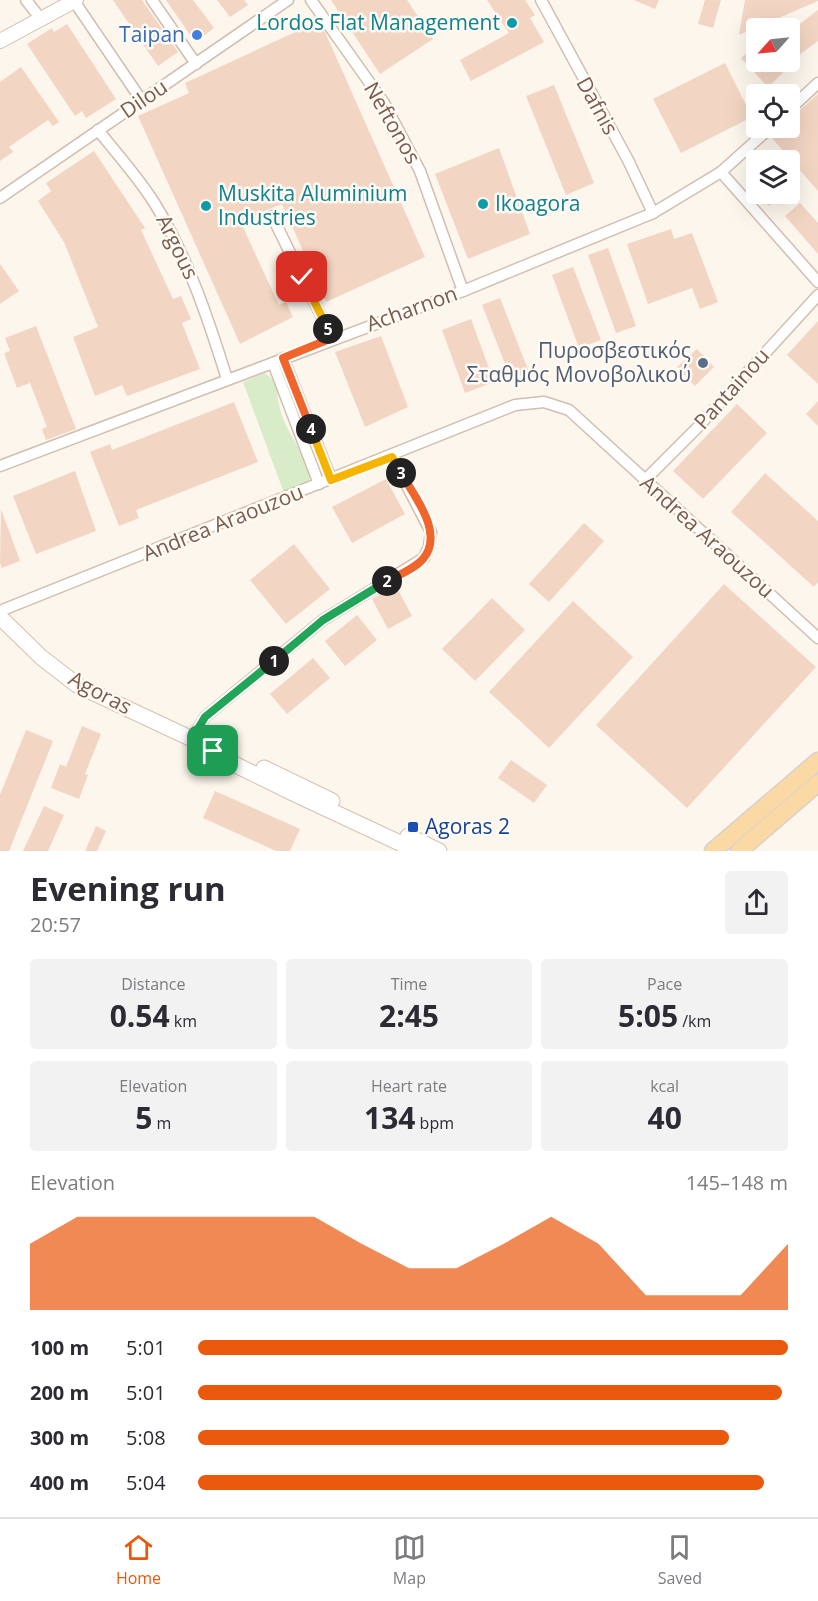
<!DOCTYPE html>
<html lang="en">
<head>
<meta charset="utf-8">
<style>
  :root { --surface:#fff; --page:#f2f2f3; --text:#2b2b33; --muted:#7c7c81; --line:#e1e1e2; --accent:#ea580c }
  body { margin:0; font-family:"Open Sans",sans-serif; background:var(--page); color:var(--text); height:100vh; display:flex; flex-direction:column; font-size:22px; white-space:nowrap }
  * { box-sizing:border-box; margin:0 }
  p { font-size:20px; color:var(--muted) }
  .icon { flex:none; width:33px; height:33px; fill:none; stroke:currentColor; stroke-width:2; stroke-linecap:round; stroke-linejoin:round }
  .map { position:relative; height:851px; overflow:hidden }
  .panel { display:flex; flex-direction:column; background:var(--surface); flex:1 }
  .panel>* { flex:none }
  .needle { width:39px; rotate:243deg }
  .controls { position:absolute; left:746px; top:18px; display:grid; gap:12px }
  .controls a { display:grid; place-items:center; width:54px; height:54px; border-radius:6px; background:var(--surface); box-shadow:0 6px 24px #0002; font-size:30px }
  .pin { position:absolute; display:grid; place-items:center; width:51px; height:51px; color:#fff; margin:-26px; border-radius:12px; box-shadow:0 3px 9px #0006 }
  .km { position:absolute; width:30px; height:30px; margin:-15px; border-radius:50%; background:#222; color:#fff; font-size:16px; line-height:30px; text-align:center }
  .round { display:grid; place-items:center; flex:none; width:63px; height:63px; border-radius:6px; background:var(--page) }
  .summary { display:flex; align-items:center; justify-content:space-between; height:102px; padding:0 30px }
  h1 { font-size:33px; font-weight:700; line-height:45px }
  .figures { display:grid; grid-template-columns:repeat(3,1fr); gap:9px; height:102px; padding:6px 30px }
  .figures div { display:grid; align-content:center; border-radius:6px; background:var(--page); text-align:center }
  .figures b { font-size:30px; font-weight:700 }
  .figures small { font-size:16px; font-weight:400 }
  .figures p { font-size:16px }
  .chart { height:168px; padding:12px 30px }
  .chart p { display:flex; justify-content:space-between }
  .chart svg { width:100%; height:108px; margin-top:6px; fill:var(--accent); opacity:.7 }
  ul { padding:0 30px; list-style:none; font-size:20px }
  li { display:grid; grid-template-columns:96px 72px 1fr; align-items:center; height:45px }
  li i { height:15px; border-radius:8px; background:var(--accent) }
  .dock { display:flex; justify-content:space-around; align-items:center; height:84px; border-top:2px solid var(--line); background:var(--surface); font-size:16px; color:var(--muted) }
  .dock a { display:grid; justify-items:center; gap:3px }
  .dock .selected { color:var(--accent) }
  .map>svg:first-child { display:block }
  .green { fill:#d8ecc9 }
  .building { fill:#f3d5c3 }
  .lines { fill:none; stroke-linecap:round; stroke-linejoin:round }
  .minor-casing { stroke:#d1beb0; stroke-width:13 }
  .tertiary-casing { stroke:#d1beb0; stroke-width:16 }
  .secondary-casing { stroke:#d6c0b0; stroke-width:17 }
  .primary-casing { stroke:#dad1cd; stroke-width:19 }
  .minor { stroke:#fff; stroke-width:10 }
  .tertiary { stroke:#fff; stroke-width:14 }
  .secondary { stroke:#fff; stroke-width:15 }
  .primary { stroke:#fbd9a5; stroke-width:16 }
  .split-1-casing { stroke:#fff; stroke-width:12 }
  .split-2-casing { stroke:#fff; stroke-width:12 }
  .split-3-casing { stroke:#fff; stroke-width:12 }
  .split-4-casing { stroke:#fff; stroke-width:12 }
  .split-5-casing { stroke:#fff; stroke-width:12 }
  .split-6-casing { stroke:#fff; stroke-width:12 }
  .split-1 { stroke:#22a559; stroke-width:8 }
  .split-2 { stroke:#22a559; stroke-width:8 }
  .split-3 { stroke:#f0652b; stroke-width:8 }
  .split-4 { stroke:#f5b400; stroke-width:8 }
  .split-5 { stroke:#f0652b; stroke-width:8 }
  .split-6 { stroke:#f5b400; stroke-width:8 }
  .culture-dot { fill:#0f9aa8; stroke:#fffaf3; stroke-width:2 }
  .shop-dot { fill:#3f7fe0; stroke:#fffaf3; stroke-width:2 }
  .service-dot { fill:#5c6f8a; stroke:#fffaf3; stroke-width:2 }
  .transit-dot { fill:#1a4fb4; stroke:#fffaf3; stroke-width:2 }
  .labels { text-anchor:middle; stroke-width:5; stroke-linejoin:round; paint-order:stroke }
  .culture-label { font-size:21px; fill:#0d838f; stroke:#fffaf3; text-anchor:start }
  .shop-label { font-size:21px; fill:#366cbe; stroke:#fffaf3; text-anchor:end }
  .street-label { font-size:21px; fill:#7a5c4d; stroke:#fffaf3 }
  .service-label { font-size:21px; fill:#4e5e75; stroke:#fffaf3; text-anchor:end }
  .transit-label { font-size:21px; fill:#164399; stroke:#fffaf3; text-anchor:start }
</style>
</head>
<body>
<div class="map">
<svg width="818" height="851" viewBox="0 0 818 851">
  <rect width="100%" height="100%" fill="#fdf6ec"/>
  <path class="green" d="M 265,373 L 277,383 C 276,423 298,440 311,474 L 308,484 L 284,493 L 243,382 Z"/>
  <g class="building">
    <polygon points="113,0 142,0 178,52 158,66"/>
    <polygon points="166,0 193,0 214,28 195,42"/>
    <polygon points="217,0 244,0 248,5 230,17"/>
    <polygon points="331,0 407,0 433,39 380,74"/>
    <polygon points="487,0 525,0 535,15 530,18 544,42 471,81 460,60 509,33"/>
    <polygon points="634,0 659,0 655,9"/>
    <polygon points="705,0 721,0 713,28 698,24"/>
    <polygon points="745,0 818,0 818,1 739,35"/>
    <polygon points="818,10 818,41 799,55 789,41 789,32"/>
    <polygon points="317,22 325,32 425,257 326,302 282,204 269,209 241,223 279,305 286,302 293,317 240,344 138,116 189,93 185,83"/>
    <polygon points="67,24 116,99 86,118 82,111 75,116 27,44 52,28 54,32"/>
    <polygon points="756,45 756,62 773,62 783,73 768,87 741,58"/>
    <polygon points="725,63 752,117 681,153 653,99"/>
    <polygon points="21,67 59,122 53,126 48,120 9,147 13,152 0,161 0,82"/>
    <polygon points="554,85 594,183 566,195 526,96"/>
    <polygon points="818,94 818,191 771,137 781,128 789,128 789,120"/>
    <polygon points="499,148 530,234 468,259 435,174"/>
    <polygon points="94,151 145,228 141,230 173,299 181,296 191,319 182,323 200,369 127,396 122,385 95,396 73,337 98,327 64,242 38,201 51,191 46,183"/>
    <polygon points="758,194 784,194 769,206"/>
    <polygon points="800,203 818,223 818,254 785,216"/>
    <polygon points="671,229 674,239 692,233 718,302 700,309 692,288 648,304 627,244"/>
    <polygon points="608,248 636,326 616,333 588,255"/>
    <polygon points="0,264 19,291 0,304"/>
    <polygon points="573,267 601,340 579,348 552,275"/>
    <polygon points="500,298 529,372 511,379 482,305"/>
    <polygon points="471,319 494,382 465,393 442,330"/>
    <polygon points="818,321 818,384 787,355"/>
    <polygon points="36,326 76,429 46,440 42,429 47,427 30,383 17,388 4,353 10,351 5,338"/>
    <polygon points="381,336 408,407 365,427 335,352"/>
    <polygon points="697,349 714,367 695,386 677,367"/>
    <polygon points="818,401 818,426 806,414"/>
    <polygon points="234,402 258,462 136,510 139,518 119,526 90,452 110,444 112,450"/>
    <polygon points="737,404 767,433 703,499 673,471"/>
    <polygon points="75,471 96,531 36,554 13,496"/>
    <polygon points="765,473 818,521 818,582 814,587 731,512"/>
    <polygon points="386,479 405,514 352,543 332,507"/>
    <polygon points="1,509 20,561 2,568 0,563"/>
    <polygon points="584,523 604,541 549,602 529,584"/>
    <polygon points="294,544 330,589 286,624 250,580"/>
    <polygon points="724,584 816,667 687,808 596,725"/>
    <polygon points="396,586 412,616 388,629 372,599"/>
    <polygon points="492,598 525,630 475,681 442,649"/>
    <polygon points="573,601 633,657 549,748 489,692"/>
    <polygon points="357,615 377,640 345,666 325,641"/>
    <polygon points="313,658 330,678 287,714 270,694"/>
    <polygon points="82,726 101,734 85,774 88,775 79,799 51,788 60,764 66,767"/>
    <polygon points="26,730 53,741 9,851 0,851 0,795"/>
    <polygon points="511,760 547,785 534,803 498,778"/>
    <polygon points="215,791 300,829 290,851 276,851 203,818"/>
    <polygon points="44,806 64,815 48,851 23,851"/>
    <polygon points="96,826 106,831 97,851 85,851"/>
  </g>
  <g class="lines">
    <g class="minor-casing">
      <g id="minor">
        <polyline points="26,0 40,18"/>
        <polyline points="152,0 196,64"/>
        <polyline points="311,0 384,103 420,171 463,291"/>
        <polyline points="541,0 628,160 653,213"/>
        <polyline points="74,1 142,101"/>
        <polyline points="789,110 818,83"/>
        <path d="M 98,130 C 117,154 139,178 155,204 C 188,258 208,318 227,379"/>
        <polyline points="721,172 818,282"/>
        <polyline points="0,198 288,0"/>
        <polyline points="272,216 332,338"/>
        <polyline points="283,358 331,479"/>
        <polyline points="273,363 319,484"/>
        <polyline points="0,466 463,291 653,213 721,172 770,128"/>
        <polyline points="644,481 697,428 818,295"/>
        <polyline points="0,611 515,405 544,402 569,410 818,638"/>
        <polyline points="192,739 205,717 323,620 424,558 429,547 431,532 392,457"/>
      </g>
    </g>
    <g class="tertiary-casing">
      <polyline id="tertiary" points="0,41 76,0"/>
    </g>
    <g class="secondary-casing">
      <g id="secondary">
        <polyline points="0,617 41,657 77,685 192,739 234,764 295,794 417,851"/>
        <polyline points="264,768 332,801"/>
        <polyline points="408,836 439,851"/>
      </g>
    </g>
    <g class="primary-casing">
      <g id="primary">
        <polyline points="713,851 818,761"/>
        <polyline points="739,851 818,783"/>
      </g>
    </g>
    <use href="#minor" class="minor"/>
    <use href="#tertiary" class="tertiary"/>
    <use href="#secondary" class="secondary"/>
    <use href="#primary" class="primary"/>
  </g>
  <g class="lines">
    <g class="split-1-casing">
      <polyline id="split-1" points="213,751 192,739 205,717 274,661"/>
    </g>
    <g class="split-2-casing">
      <polyline id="split-2" points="274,661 323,620 387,581"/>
    </g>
    <g class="split-3-casing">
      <path id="split-3" d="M 387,581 C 399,575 414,569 423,559 C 445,533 414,496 401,473"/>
    </g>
    <g class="split-4-casing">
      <polyline id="split-4" points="311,429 331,480 392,457 401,473"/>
    </g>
    <g class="split-5-casing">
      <polyline id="split-5" points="311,429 283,358 332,338 328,329"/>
    </g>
    <g class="split-6-casing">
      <polyline id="split-6" points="302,277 328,329"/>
    </g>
    <use href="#split-1" class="split-1"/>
    <use href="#split-2" class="split-2"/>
    <use href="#split-3" class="split-3"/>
    <use href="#split-4" class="split-4"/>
    <use href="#split-5" class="split-5"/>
    <use href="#split-6" class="split-6"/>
  </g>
  <g class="culture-dot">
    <circle cx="512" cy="23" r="6"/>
    <circle cx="483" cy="204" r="6"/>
    <circle cx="206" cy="206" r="6"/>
  </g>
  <circle class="shop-dot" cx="197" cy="35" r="6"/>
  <circle class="service-dot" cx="703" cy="363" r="6"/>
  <rect class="transit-dot" x="407" y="821" width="12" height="12" rx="3"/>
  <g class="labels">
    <g class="culture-label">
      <text x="500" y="30" text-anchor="end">Lordos Flat Management</text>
      <text x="218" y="201">Muskita Aluminium<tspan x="218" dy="24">Industries</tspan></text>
      <text x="495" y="211">Ikoagora</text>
    </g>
    <g class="shop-label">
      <text x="185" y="42">Taipan</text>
    </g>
    <g class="street-label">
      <text transform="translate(144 99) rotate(-34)" y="7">Dilou</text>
      <text transform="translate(597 106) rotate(61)" y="7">Dafnis</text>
      <text transform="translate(392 123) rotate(60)" y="7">Neftonos</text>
      <text transform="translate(177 247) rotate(64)" y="7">Argous</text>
      <text transform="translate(412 309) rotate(-20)" y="7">Acharnon</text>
      <text transform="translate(732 389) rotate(-48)" y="7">Pantainou</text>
      <text transform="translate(223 523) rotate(-22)" y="7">Andrea Araouzou</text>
      <text transform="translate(707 537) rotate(42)" y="7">Andrea Araouzou</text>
      <text transform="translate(100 693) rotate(28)" y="7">Agoras</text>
    </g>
    <g class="service-label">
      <text x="691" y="358">Πυροσβεστικός<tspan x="691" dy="24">Σταθμός Μονοβολικού</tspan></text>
    </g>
    <g class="transit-label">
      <text x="425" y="834">Agoras 2</text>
    </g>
  </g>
</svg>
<div class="controls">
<a><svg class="needle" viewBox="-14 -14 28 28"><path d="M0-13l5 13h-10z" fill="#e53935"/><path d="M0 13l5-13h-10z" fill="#7c7c81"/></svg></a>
<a><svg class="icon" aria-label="locate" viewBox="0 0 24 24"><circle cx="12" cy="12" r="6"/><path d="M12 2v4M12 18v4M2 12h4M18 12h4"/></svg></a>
<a><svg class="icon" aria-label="layers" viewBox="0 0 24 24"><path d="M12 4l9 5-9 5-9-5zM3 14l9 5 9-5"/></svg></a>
</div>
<div class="pin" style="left:213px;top:751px;background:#1e9e55"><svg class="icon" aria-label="arrive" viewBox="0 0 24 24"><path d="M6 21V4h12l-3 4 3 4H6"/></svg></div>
<div class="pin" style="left:302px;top:277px;background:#d93025"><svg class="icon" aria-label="check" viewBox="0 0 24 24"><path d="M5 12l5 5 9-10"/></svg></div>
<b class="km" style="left:274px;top:661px">1</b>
<b class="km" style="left:387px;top:581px">2</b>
<b class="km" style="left:401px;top:473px">3</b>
<b class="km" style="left:311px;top:429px">4</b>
<b class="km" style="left:328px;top:329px">5</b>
</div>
<section class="panel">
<div class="summary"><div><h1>Evening run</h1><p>20:57</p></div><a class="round"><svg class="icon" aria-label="share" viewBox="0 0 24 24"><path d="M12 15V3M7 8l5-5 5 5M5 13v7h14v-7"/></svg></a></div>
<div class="figures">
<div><p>Distance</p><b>0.54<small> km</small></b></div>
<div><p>Time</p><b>2:45</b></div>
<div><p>Pace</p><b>5:05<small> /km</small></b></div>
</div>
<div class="figures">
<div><p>Elevation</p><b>5<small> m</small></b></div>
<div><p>Heart rate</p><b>134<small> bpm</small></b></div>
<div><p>kcal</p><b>40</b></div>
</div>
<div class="chart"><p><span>Elevation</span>145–148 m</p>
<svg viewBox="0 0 160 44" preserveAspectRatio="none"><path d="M0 44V17L10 6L20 6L30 6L40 6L50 6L60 6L70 17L80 27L90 27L100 17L110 6L120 17L130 38L140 38L150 38L160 17V44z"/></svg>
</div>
<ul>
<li><b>100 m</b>5:01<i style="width:100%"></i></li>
<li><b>200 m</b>5:01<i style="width:99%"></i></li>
<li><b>300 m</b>5:08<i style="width:90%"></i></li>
<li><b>400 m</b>5:04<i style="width:96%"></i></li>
</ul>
</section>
<nav class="dock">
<a class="selected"><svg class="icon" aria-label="home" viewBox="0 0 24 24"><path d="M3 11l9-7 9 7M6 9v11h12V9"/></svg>Home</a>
<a><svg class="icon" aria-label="map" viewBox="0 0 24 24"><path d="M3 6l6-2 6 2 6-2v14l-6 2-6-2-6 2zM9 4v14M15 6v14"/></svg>Map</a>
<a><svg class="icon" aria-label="saved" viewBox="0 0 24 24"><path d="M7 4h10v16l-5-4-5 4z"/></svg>Saved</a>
</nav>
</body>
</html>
